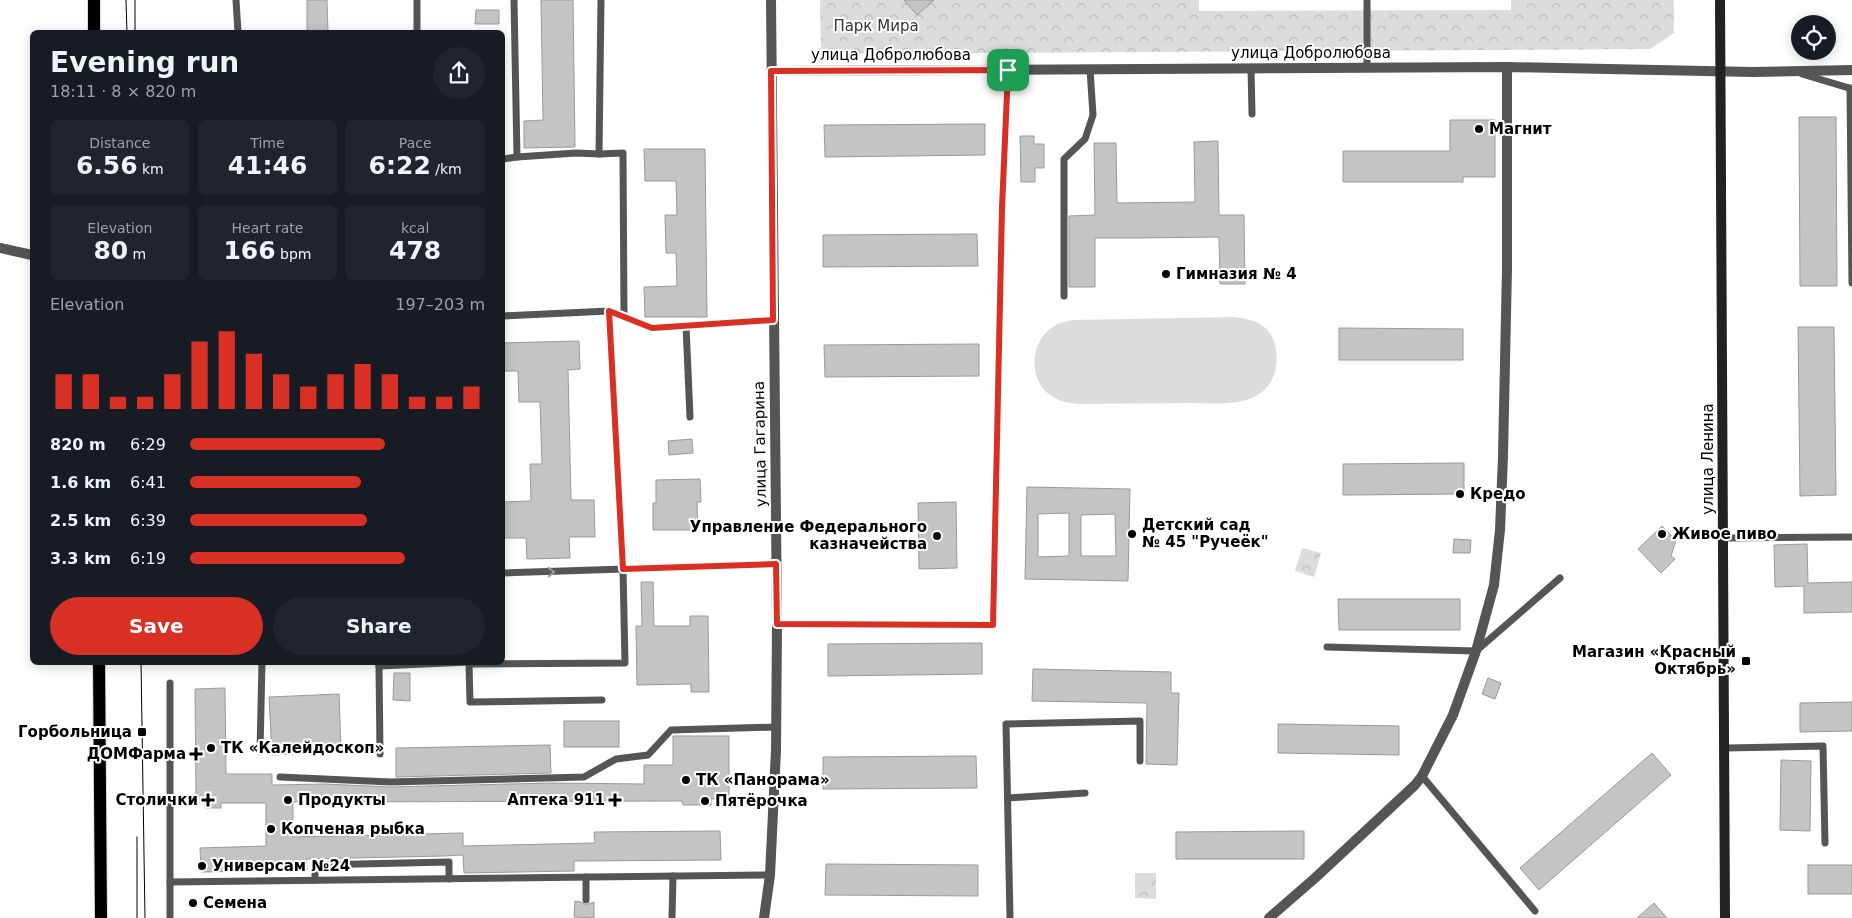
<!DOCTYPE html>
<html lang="en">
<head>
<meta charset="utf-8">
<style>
  :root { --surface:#171b24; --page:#20242c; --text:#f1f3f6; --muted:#9ea1a6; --accent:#d93025 }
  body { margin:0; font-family:"DejaVu Sans",sans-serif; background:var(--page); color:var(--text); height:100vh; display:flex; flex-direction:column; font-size:19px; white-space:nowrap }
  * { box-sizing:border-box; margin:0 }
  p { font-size:16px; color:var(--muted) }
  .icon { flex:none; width:28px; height:28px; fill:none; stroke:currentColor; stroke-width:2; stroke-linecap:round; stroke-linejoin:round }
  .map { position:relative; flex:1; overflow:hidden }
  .details { position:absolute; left:30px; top:30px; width:475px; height:635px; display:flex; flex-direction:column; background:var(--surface); border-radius:8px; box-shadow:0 2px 12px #0003 }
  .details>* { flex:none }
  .controls { position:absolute; left:1791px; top:15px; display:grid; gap:10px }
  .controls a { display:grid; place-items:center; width:45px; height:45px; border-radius:50%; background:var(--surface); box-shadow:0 2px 12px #0003; font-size:25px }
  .pin { position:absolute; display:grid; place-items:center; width:42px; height:42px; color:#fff; margin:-21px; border-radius:10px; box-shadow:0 2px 8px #0006 }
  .round { display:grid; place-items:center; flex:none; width:52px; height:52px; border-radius:26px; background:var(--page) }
  .head { display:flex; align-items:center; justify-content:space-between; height:85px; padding:0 20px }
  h1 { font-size:28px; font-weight:700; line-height:38px }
  .figures { display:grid; grid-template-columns:repeat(3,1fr); gap:8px; height:85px; padding:5px 20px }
  .figures div { display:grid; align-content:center; border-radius:8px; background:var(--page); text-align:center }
  .figures b { font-size:25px; font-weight:700 }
  .figures small { font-size:14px; font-weight:400 }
  .figures p { font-size:14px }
  .chart { height:140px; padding:10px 20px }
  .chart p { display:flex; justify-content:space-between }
  .chart svg { width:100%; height:90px; margin-top:5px; stroke:var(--accent); stroke-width:6 }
  .button { display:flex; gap:10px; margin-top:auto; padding:10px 20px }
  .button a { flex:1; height:58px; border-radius:30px; background:var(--accent); color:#fff; font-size:20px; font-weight:700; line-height:58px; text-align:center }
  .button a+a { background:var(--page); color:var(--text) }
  ul { padding:0 20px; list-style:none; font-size:16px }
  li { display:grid; grid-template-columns:80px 60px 1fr; align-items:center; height:38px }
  li i { height:12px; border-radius:6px; background:var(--accent) }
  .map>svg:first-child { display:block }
  .park { fill:url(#park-crowns) }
  .garden { fill:#dcdcdc }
  .building { fill:#c4c4c4; stroke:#999; fill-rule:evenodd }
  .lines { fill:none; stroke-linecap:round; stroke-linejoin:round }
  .primary-casing { stroke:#dbdbdb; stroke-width:14 }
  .service { stroke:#555; stroke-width:7 }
  .minor { stroke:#555; stroke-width:10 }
  .tertiary { stroke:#555; stroke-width:10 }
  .secondary { stroke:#222; stroke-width:10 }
  .primary { stroke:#000; stroke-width:12 }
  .tram { stroke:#000; stroke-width:1 }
  .oneway { stroke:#999 }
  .route-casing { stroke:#fff; stroke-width:10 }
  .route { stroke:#d93025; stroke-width:6 }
  .poi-dot { fill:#000; stroke:#fff; stroke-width:2 }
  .labels { text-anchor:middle; stroke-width:4; stroke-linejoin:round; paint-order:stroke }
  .park-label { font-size:15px; fill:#333; stroke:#fff }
  .street-label { font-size:15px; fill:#000; stroke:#fff }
  .poi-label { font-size:15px; font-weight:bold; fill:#000; stroke:#fff; text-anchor:start }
</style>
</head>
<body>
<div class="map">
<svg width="1852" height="918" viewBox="0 0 1852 918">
  <defs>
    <pattern id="park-crowns" width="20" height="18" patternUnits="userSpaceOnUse" patternTransform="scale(1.25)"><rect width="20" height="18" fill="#dcdcdc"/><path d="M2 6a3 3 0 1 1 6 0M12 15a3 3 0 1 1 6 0" fill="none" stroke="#bbb"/></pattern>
  </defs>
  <rect width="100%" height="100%" fill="#fff"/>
  <g class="park">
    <polygon points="820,0 1199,0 1199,11 1511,10 1511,0 1674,0 1674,33 1650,49 821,54"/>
    <polygon points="1302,548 1321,553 1314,577 1295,571"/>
    <polygon points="1135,873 1156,873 1156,899 1135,898"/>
  </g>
  <path class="garden" d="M 1235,317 C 1254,320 1270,324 1275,345 C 1280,366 1274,387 1254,397 C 1236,406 1210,403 1190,403 C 1153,403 1116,404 1079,404 C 1068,403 1060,402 1050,395 C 1026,378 1031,336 1058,324 C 1062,322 1068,321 1073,320 Z"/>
  <g class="building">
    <polygon points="307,0 327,0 328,32 307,32"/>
    <polygon points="541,0 573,0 575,147 524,148 524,121 543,120"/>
    <polygon points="904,0 934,0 917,15"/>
    <polygon points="476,10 499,10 499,24 475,24"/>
    <polygon points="1799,117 1836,117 1837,286 1800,286"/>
    <polygon points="1450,120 1495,120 1495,177 1463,177 1463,182 1343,182 1343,151 1450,151"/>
    <polygon points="985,124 985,155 825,157 824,125"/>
    <polygon points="1020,136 1034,136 1034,144 1044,144 1044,168 1035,168 1035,182 1021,182"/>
    <polygon points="1218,141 1219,215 1244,215 1245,284 1220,284 1219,237 1134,238 1095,238 1095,287 1069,287 1069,216 1095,215 1094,143 1116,143 1117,203 1195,202 1194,142"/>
    <polygon points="644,149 705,149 707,317 645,317 644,287 677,286 676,253 666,253 665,215 677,215 676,181 645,181"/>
    <polygon points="977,234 978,266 823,267 823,235"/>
    <polygon points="1798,327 1834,327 1836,495 1800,496"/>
    <polygon points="1339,328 1463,329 1463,360 1339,360"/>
    <polygon points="579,341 580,369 568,370 571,500 594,500 595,537 569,537 570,558 527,559 526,538 502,538 502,502 531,501 530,464 542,464 540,402 519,402 518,371 502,371 502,343"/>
    <polygon points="979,344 979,376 825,377 824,345"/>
    <polygon points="692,439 693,453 669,455 668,441"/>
    <polygon points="1464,463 1464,494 1343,495 1343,464"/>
    <polygon points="700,479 701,502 697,502 698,530 653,530 653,503 656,503 656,480"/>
    <path d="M 1027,487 L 1130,489 L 1128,581 L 1025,579 ZM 1069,513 L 1069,556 L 1038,557 L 1038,514 ZM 1115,514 L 1116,556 L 1081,556 L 1081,515 Z"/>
    <polygon points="956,502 957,568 919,569 918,503"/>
    <polygon points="1662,526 1676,540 1671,556 1675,559 1661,573 1638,549"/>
    <polygon points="1454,539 1471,540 1470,553 1453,553"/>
    <polygon points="1807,544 1808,583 1852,582 1852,612 1804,613 1804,586 1775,587 1774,545"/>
    <polygon points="641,582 653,582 654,626 690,626 690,616 708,616 709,692 691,692 691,684 637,685 636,626 642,626"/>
    <polygon points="1338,599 1460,599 1460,630 1339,630"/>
    <polygon points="982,643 982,674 828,676 828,644"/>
    <polygon points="1033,669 1171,672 1171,693 1179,693 1177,765 1146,764 1147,703 1032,701"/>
    <polygon points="394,673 410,673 410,701 393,700"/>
    <polygon points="1488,678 1501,683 1495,699 1482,694"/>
    <polygon points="225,688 226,774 272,774 272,785 325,784 390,787 551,783 644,784 644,765 673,765 673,736 729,736 729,799 711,799 711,805 683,805 682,801 293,802 293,837 463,833 463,846 595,843 594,832 720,831 721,860 574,861 574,871 464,873 463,855 444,856 306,859 307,870 201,872 200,848 266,846 266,803 221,803 221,808 205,808 205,803 200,803 200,798 196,797 195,689"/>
    <polygon points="339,694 341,751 272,755 269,697"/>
    <polygon points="1852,702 1852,731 1800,732 1800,703"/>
    <rect x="564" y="721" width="55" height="26"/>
    <polygon points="1278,724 1399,726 1399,755 1278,753"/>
    <polygon points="550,745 551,773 396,777 396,748"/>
    <polygon points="1652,753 1671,775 1539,890 1520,868"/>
    <polygon points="976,756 977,788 823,789 823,757"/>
    <polygon points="1781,760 1811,761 1810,831 1780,830"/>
    <polygon points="1304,831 1304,859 1176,859 1176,832"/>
    <polygon points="826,864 978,865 978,896 825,895"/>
    <rect x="1808" y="865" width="44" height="29"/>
    <polygon points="575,901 581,902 586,905 594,902 594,918 574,917"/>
    <polygon points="1654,903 1667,918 1637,918"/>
  </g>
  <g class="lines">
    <g class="primary-casing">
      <g id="primary">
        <polyline points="94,0 94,32"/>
        <polyline points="99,662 101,918"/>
      </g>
    </g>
    <g class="service">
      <polyline points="236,0 238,32"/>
      <polyline points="417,0 417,32"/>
      <polyline points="514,0 517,157 576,153 599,154"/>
      <polyline points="601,0 599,154 623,153 624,317"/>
      <polyline points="1251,68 1252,114"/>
      <polyline points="1367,68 1367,0"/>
      <polyline points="1802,74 1852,89"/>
      <polyline points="1850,88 1852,283"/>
      <polyline points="502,159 517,157"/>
      <polyline points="1064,296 1064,159 1085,139 1093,115 1090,69"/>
      <polyline points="502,316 609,311 652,328 773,320"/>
      <polyline points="686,326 690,417"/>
      <polyline points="1723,538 1852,537"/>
      <polyline points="502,573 776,564"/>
      <polyline points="777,624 993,625 1002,208 1007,70"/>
      <polyline points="1327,647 1476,651 1560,578"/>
      <polyline points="379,662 379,666 469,662"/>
      <polyline points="379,666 380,754"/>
      <polyline points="170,683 170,918"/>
      <polyline points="602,700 470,702 469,664 625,663 623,569 609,311"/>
      <polyline points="1725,748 1823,746 1825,843"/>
      <polyline points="260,751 262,662"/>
      <polyline points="1422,776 1535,911"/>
      <polyline points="280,777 390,782 584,777 616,759 648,755 671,730 776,727"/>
      <polyline points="1008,798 1085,793"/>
      <polyline points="586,877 586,900"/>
      <polyline points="315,880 315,865 449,862 449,879"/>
      <polyline points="170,882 770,875"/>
      <polyline points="672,918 673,876"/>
      <polyline points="1010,918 1006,724 1140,721 1140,761"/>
    </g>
    <g class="minor">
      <polyline points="0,248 32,255"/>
      <polyline points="1269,918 1315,878 1415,785 1422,776 1453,715 1476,651 1494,585 1500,530 1503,456 1507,268 1507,67"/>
    </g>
    <g class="tertiary">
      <polyline points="771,71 1507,67 1753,72 1852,70"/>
      <polyline points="764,918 770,875 776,750 777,624 771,0"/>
    </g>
    <polyline class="secondary" points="1720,0 1725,918"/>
    <use href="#primary" class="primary"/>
    <g class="tram">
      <polyline points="126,0 127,32"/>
      <polyline points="135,0 135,32"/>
      <polyline points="141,662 145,918"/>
      <polyline points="137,837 137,918"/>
    </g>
  </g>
  <defs><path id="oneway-chevron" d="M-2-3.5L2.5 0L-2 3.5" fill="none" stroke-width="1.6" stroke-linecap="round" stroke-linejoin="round" transform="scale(1.25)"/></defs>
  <use class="oneway" href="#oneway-chevron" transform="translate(551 572) rotate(-2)"/>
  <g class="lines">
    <g class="route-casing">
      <polygon id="route" points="1008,70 1002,208 993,625 777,624 776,564 623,569 609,311 652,328 773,320 771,71"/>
    </g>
    <use href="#route" class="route"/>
  </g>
  <g class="poi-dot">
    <circle cx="1479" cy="129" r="5"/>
    <circle cx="1166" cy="274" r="5"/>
    <circle cx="1460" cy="494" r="5"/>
    <circle cx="1132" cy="534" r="5"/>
    <circle cx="1662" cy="534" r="5"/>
    <circle cx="937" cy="536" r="5"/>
    <rect x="1741" y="656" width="10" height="10" rx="2.5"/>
    <rect x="137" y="727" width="10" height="10" rx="2.5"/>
    <circle cx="211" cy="748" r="5"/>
    <path d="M193.5 746.5h5v5h5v5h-5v5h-5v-5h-5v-5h5z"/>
    <circle cx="686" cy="780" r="5"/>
    <path d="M205.5 792.5h5v5h5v5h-5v5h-5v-5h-5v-5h5z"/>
    <circle cx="288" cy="800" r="5"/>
    <path d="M612.5 792.5h5v5h5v5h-5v5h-5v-5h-5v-5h5z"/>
    <circle cx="705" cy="801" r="5"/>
    <circle cx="271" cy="829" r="5"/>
    <circle cx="202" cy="866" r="5"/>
    <circle cx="193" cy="903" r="5"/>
  </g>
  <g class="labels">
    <g class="park-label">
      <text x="876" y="31">Парк Мира</text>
    </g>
    <g class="street-label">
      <text x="1311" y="58">улица Добролюбова</text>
      <text x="891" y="60">улица Добролюбова</text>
      <text transform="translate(760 444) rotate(-91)" y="5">улица Гагарина</text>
      <text transform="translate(1708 459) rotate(-90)" y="5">улица Ленина</text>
    </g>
    <g class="poi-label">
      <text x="1489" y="134">Магнит</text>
      <text x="1176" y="279">Гимназия № 4</text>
      <text x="1470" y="499">Кредо</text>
      <text x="1142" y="530">Детский сад<tspan x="1142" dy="17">№ 45 "Ручеёк"</tspan></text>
      <text x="927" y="532" text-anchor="end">Управление Федерального<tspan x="927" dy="17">казначейства</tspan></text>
      <text x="1672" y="539">Живое пиво</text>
      <text x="1736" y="657" text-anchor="end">Магазин «Красный<tspan x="1736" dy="17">Октябрь»</tspan></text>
      <text x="132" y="737" text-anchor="end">Горбольница</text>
      <text x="221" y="753">ТК «Калейдоскоп»</text>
      <text x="186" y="759" text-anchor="end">ДОМФарма</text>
      <text x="696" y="785">ТК «Панорама»</text>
      <text x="198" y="805" text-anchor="end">Столички</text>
      <text x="298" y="805">Продукты</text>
      <text x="605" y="805" text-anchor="end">Аптека 911</text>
      <text x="715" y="806">Пятёрочка</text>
      <text x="281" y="834">Копченая рыбка</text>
      <text x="212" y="871">Универсам №24</text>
      <text x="203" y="908">Семена</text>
    </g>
  </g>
</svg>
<div class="controls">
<a><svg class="icon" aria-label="locate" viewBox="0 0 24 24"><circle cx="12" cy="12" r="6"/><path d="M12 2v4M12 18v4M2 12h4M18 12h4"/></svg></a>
</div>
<div class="pin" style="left:1008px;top:70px;background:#1e9e55"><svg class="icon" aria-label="arrive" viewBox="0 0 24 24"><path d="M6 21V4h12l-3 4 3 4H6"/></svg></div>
<section class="details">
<div class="head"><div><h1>Evening run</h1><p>18:11 · 8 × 820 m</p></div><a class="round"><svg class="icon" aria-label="share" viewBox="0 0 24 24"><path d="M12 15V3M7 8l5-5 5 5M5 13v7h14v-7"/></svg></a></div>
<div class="figures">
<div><p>Distance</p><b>6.56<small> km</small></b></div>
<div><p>Time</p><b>41:46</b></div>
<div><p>Pace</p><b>6:22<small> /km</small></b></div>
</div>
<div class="figures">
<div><p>Elevation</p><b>80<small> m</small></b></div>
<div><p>Heart rate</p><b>166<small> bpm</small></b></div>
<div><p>kcal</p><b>478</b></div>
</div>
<div class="chart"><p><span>Elevation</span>197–203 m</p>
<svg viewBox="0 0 160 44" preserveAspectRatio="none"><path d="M5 44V27M15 44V27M25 44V38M35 44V38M45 44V27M55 44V11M65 44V6M75 44V17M85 44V27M95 44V33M105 44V27M115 44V22M125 44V27M135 44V38M145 44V38M155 44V33"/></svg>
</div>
<ul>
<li><b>820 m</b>6:29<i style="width:66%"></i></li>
<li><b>1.6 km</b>6:41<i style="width:58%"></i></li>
<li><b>2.5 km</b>6:39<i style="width:60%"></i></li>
<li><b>3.3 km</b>6:19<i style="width:73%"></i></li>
</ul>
<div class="button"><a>Save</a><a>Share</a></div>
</section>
</div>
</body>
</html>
